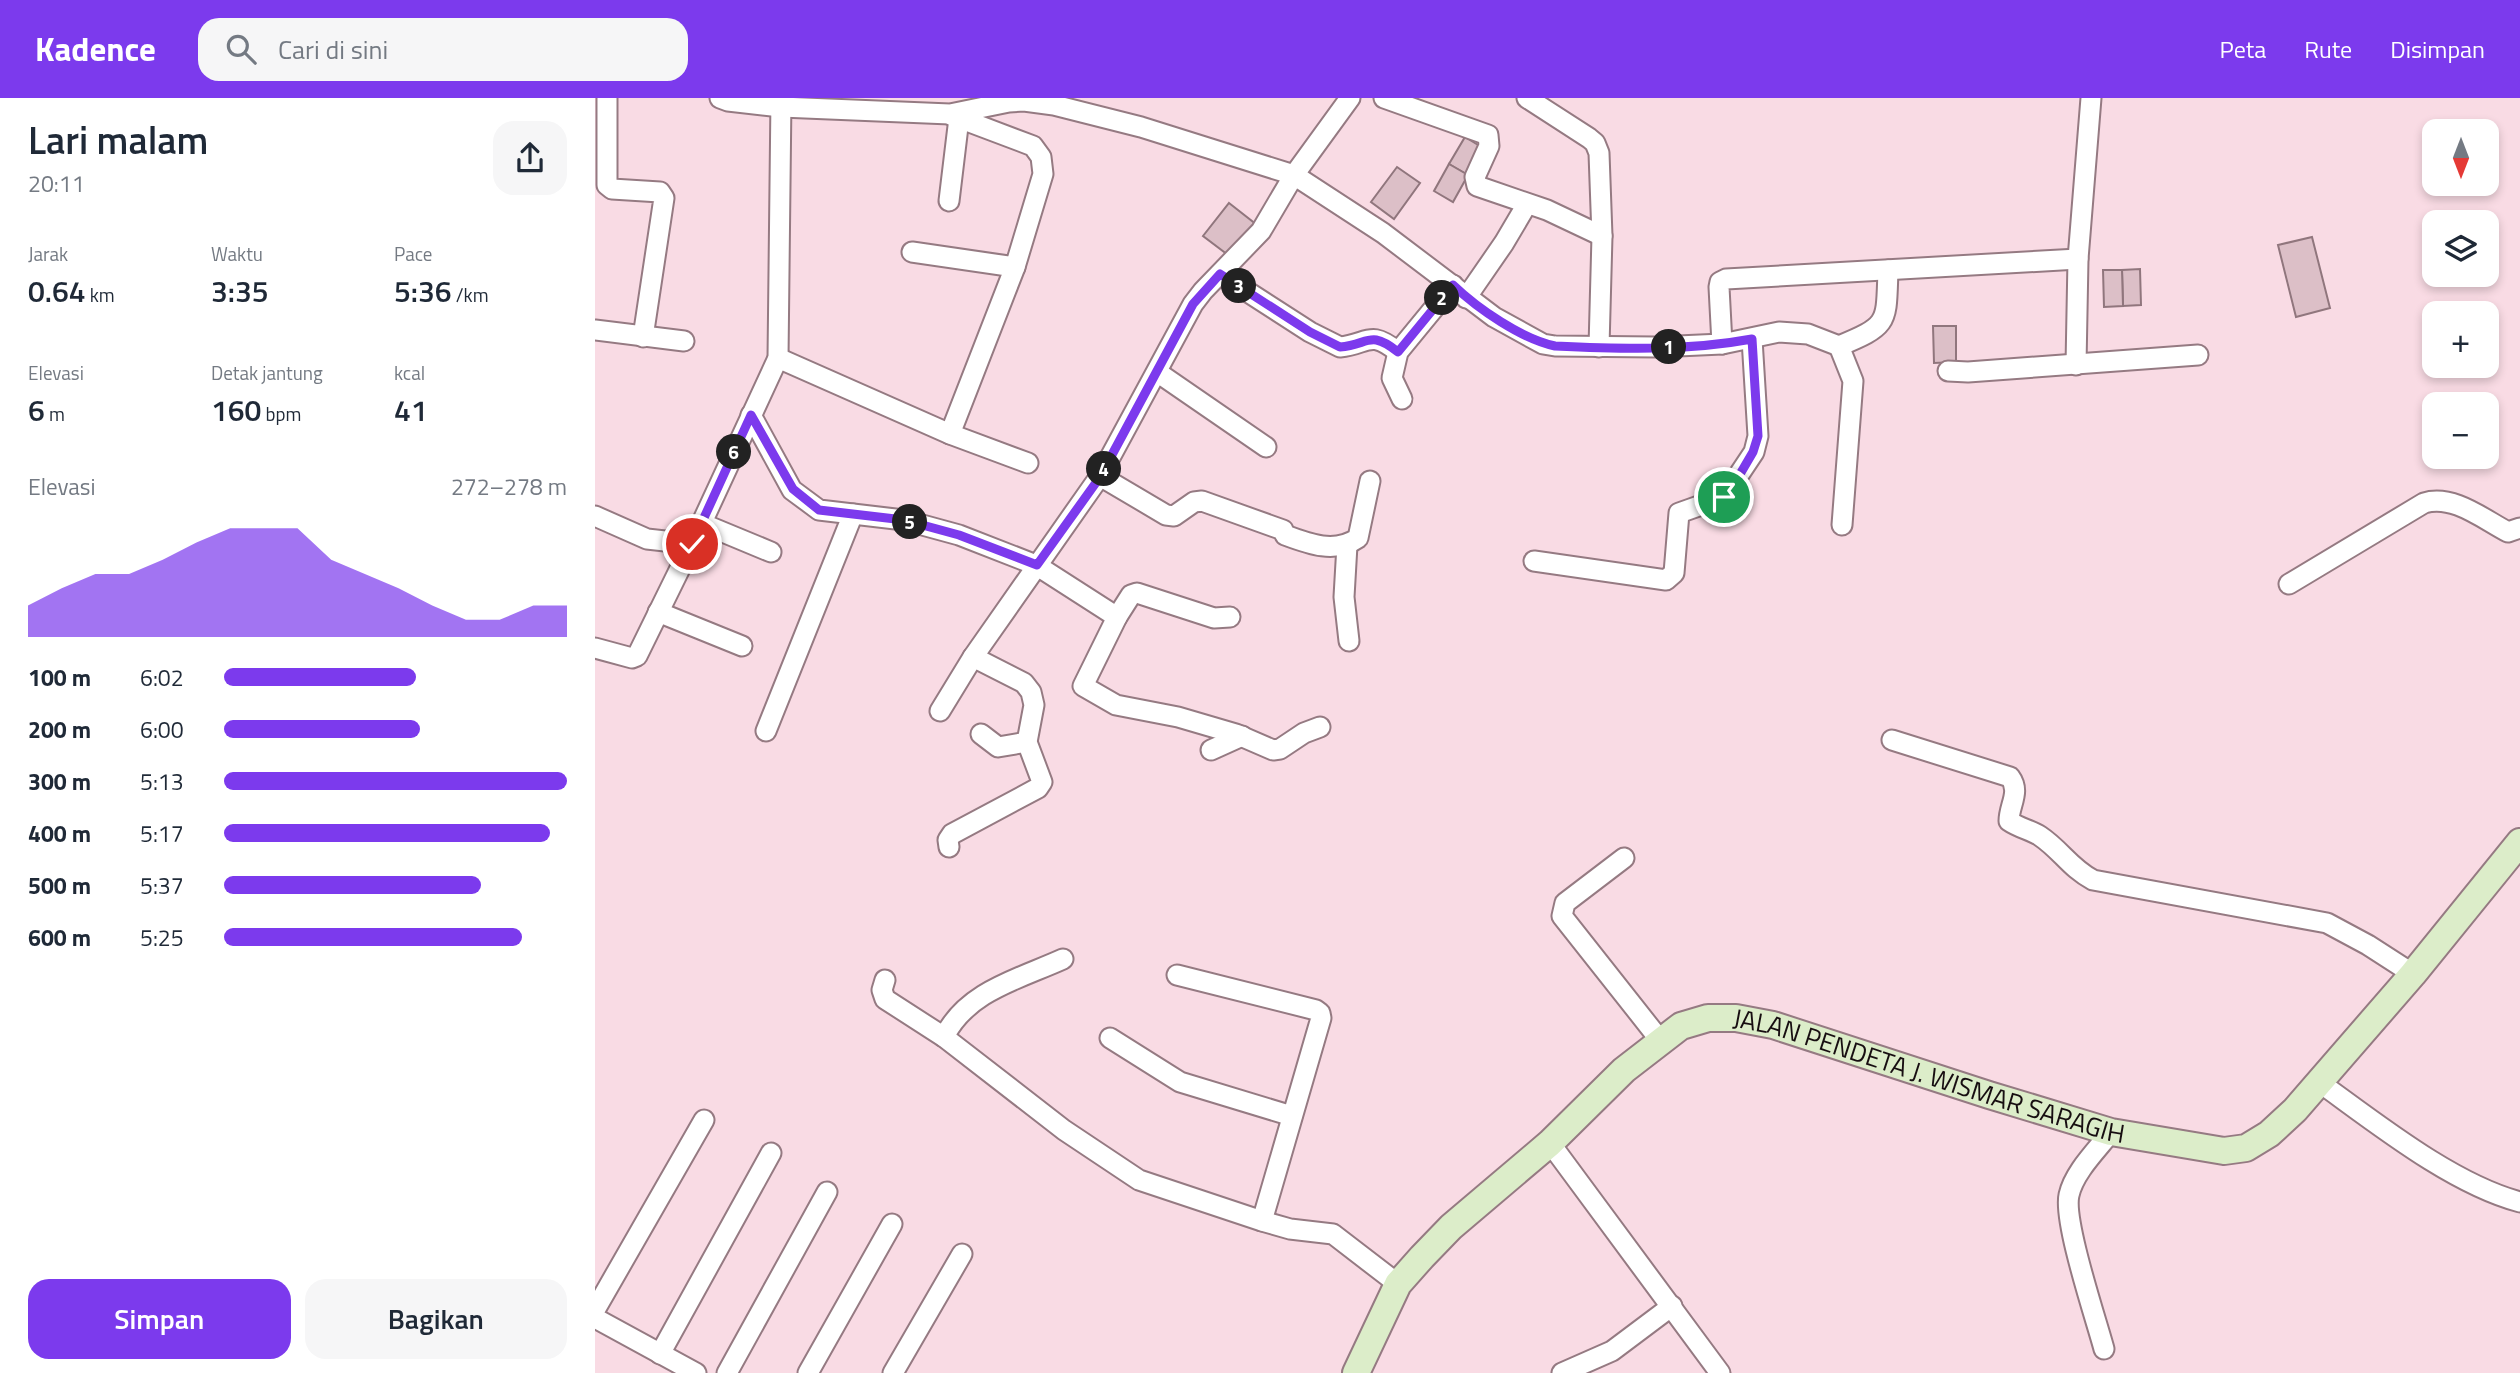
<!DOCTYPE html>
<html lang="id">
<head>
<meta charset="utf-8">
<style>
  :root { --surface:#fff; --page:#f6f6f7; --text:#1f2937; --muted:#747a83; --accent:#7c3aed }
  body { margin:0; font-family:"Titillium Web",sans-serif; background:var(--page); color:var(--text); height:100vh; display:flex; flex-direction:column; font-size:26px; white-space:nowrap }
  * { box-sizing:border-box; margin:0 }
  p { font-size:23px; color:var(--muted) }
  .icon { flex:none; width:38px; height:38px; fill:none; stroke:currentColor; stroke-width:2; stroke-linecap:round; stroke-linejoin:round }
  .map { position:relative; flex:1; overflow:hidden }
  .drawer { display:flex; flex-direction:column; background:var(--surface); width:595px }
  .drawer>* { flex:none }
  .needle { width:46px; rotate:180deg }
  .buttons { position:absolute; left:1827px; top:21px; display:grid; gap:14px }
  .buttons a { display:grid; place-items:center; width:77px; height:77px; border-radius:14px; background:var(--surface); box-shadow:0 4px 10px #0003; font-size:35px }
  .pin { position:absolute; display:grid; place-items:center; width:60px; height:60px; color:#fff; margin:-30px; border:4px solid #fff; border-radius:50%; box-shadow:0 2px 7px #0007 }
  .km { position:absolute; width:35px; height:35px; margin:-18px; border-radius:50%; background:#222; color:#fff; font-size:19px; line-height:35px; text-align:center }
  .round { display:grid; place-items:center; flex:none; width:74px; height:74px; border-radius:21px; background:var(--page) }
  .head { display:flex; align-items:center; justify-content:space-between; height:119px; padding:0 28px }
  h1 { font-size:38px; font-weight:600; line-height:52px }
  .stats { display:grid; grid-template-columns:repeat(3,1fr); gap:10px; height:119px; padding:7px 28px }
  .stats div { display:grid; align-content:center }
  .stats b { font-size:30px; font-weight:600 }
  .stats small { font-size:19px; font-weight:400 }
  .stats p { font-size:19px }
  .chart { height:196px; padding:14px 28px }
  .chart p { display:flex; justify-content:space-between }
  .chart svg { width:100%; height:126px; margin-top:7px; fill:var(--accent); opacity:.7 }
  .button { display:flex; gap:14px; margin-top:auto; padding:14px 28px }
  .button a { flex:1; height:80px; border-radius:21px; background:var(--accent); color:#fff; font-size:28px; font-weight:600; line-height:80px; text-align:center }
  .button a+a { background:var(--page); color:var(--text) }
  ul { padding:0 28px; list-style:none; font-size:23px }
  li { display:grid; grid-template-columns:112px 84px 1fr; align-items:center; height:52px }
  li i { height:18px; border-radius:9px; background:var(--accent) }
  header { display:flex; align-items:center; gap:42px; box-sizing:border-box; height:98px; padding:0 35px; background:var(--accent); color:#fff }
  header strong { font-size:33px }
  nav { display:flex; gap:38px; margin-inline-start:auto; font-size:24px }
  .search { width:490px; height:63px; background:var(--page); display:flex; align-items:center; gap:18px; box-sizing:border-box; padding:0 24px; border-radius:21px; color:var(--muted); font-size:26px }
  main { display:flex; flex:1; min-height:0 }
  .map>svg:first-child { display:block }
  .building { fill:#dcbfc7; stroke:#90767d; stroke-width:2 }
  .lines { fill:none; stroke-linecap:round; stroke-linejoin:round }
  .street-casing { stroke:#957a82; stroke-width:23 }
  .secondary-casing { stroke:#957a82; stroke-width:30 }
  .street { stroke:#fff; stroke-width:19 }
  .secondary { stroke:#dcedc9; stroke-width:26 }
  .route-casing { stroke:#fff; stroke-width:14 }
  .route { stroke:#7c3aed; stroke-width:9 }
  .labels { text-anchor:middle; stroke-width:5; stroke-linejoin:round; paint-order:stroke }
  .street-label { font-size:26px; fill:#170e11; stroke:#feecf1 }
</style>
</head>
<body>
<header>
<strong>Kadence</strong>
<div class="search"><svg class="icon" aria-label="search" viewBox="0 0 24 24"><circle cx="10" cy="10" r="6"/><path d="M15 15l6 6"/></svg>Cari di sini</div>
<nav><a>Peta</a><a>Rute</a><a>Disimpan</a></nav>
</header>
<main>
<section class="drawer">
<div class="head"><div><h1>Lari malam</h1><p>20:11</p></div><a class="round"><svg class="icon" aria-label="share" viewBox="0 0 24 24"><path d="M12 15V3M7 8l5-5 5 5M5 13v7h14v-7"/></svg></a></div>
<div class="stats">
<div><p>Jarak</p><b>0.64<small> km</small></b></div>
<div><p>Waktu</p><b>3:35</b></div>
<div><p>Pace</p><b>5:36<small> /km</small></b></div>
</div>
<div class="stats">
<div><p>Elevasi</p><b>6<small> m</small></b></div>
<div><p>Detak jantung</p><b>160<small> bpm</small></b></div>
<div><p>kcal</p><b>41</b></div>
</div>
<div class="chart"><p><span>Elevasi</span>272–278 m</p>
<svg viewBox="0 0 160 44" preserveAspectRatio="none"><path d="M0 44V33L10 27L20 22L30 22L40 17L50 11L60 6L70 6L80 6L90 17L100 22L110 27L120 33L130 38L140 38L150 33L160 33V44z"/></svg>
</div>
<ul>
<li><b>100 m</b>6:02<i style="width:56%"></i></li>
<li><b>200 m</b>6:00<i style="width:57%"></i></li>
<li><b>300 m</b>5:13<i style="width:100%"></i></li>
<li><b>400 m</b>5:17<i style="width:95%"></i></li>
<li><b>500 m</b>5:37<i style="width:75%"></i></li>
<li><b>600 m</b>5:25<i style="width:87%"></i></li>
</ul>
<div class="button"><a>Simpan</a><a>Bagikan</a></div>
</section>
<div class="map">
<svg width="1925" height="1275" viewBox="0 0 1925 1275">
  <rect width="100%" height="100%" fill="#f9dbe4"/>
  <g class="building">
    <polygon points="870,39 888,50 873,77 854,66"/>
    <polygon points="854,66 873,77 858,104 839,93"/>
    <polygon points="802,69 825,85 799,121 776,104"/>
    <polygon points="634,105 662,127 637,160 608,138"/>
    <polygon points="1717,139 1735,210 1701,219 1683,147"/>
    <polygon points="1545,171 1546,207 1528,208 1527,172"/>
    <polygon points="1508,172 1527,172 1528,208 1509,209"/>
    <polygon points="1338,228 1361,228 1361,264 1339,265"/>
  </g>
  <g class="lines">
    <g class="street-casing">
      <g id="street">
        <polyline points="12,0 12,87 17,91 65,94 69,100 48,239"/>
        <path d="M 125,0 L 133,3 L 186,9 L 355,16 L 414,4 L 429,3 L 459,7 L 546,29 L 699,77 L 788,135 L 899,219 L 948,246 L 960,248 L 1061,249 L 1127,246 L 1184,234 L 1213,236 L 1244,248 C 1295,227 1291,225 1293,172"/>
        <polyline points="789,0 893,37 894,48 880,79 882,88 952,112 1007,138"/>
        <polyline points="932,0 994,40 1000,45 1004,55 1007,138 1004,249"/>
        <polyline points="354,103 364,20"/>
        <polyline points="317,154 420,169"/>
        <path d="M 625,176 L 715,234 L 745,249 C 774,246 774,231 803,254"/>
        <polyline points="871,200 909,145 932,106"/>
        <polyline points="0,232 89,243"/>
        <polyline points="1127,246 1124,189 1125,184 1131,181 1483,161"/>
        <polyline points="1244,248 1258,283 1247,427"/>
        <polyline points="183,260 355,336 433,365"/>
        <polyline points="1481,267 1483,161 1496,0"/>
        <polyline points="1353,273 1373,274 1603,257"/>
        <polyline points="562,274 671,349"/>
        <polyline points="807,301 797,280 803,254 858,187"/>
        <polyline points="156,317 197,392 224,412 309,422 364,437 441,467 522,519"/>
        <polyline points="355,336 420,169 448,76 446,59 438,48 356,17"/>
        <path d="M 505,378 L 571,417 L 579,418 L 599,404 L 607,403 L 688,432 L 690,437 C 714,446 740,456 763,440 L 775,383"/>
        <polyline points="0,418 52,441 97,446"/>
        <polyline points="106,425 176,454"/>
        <polyline points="752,447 749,499 754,543"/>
        <polyline points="939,463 1071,482 1079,475 1084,415 1129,399 1159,354 1163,338 1157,241"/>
        <path d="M 1694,486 L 1829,405 C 1858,396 1888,421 1913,434 L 1925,430"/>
        <polyline points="63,514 147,548"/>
        <polyline points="635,519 619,520 542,495 536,497 522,519 488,588 521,607 583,619 641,636 678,652 685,651 709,635 725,629"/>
        <polyline points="0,550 37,560 42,558 97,446 183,260 186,0"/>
        <polyline points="345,613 378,559 505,378 598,206 608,193 666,133 699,77 755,0"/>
        <polyline points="171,633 258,416"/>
        <polyline points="386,636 403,649 432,644"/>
        <path d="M 1297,642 L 1415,679 C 1426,694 1414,707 1414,723 C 1424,730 1436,732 1445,738 C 1466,752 1475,770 1498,782 L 1732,825 L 1773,847 L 1818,876"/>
        <polyline points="616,652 647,638"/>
        <polyline points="354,749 353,742 357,736 443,690 447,684 432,644 439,607 436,594 429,585 378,559"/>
        <polyline points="1029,760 970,805 967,818 1065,942"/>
        <polyline points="582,877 721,912 725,915 726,920 667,1123"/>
        <polyline points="290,882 287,892 290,901 349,939 469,1032 544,1082 667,1123 695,1131 738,1136 803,1186"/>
        <path d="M 349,939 C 372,893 424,881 468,861"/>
        <polyline points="515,940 585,984 697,1018"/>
        <path d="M 1724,984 C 1781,1025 1857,1086 1925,1104"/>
        <polyline points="955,1045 1125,1275"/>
        <polyline points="0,1212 109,1022"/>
        <polyline points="0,1220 101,1275"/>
        <path d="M 1509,1251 C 1501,1221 1468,1123 1474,1097 C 1479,1074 1502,1052 1516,1034"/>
        <polyline points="65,1256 176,1055"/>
        <polyline points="132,1275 232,1094"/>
        <polyline points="213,1275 297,1126"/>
        <polyline points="298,1275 367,1156"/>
        <polyline points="967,1275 1017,1253 1077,1208"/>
      </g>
    </g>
    <g class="secondary-casing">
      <g id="secondary">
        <path id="s1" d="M 761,1275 L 803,1186 L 827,1159 L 856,1129 L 955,1045 L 1029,972 L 1086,928 L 1113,920 L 1141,920 L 1178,927 L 1394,997 L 1516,1034 L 1629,1053 L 1651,1050 L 1674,1036 L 1700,1012 L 1818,876 L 1925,744"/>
      </g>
    </g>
    <use href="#street" class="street"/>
    <use href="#secondary" class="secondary"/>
  </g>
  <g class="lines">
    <g class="route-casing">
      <path id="route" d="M 97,446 L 156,317 L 198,391 L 224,412 L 309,422 L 364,437 L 442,467 L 505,379 L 598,206 L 625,176 L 715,234 L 745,249 C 774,247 774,231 803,254 L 858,187 C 883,211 927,241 960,248 C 1025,251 1093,253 1157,241 L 1163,338 L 1158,354 L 1134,395 L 1129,399"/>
    </g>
    <use href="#route" class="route"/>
  </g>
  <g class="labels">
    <g class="street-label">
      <text dy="9" stroke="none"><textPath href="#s1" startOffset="740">JALAN PENDETA J. WISMAR SARAGIH</textPath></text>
    </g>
  </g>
</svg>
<div class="buttons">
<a><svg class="needle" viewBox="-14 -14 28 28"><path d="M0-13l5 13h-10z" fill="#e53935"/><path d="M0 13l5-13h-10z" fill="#747a83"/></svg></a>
<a><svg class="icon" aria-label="layers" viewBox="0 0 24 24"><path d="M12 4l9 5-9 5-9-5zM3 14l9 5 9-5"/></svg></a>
<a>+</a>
<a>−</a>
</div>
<div class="pin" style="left:1129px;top:399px;background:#1e9e55"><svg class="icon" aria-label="arrive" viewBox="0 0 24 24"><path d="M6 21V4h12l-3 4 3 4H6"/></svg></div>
<div class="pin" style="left:97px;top:446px;background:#d93025"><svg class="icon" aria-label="check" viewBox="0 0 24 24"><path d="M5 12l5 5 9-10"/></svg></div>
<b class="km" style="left:1074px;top:249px">1</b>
<b class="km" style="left:847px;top:200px">2</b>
<b class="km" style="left:644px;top:188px">3</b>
<b class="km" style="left:509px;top:371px">4</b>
<b class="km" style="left:315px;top:424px">5</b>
<b class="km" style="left:139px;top:354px">6</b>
</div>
</main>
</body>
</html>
